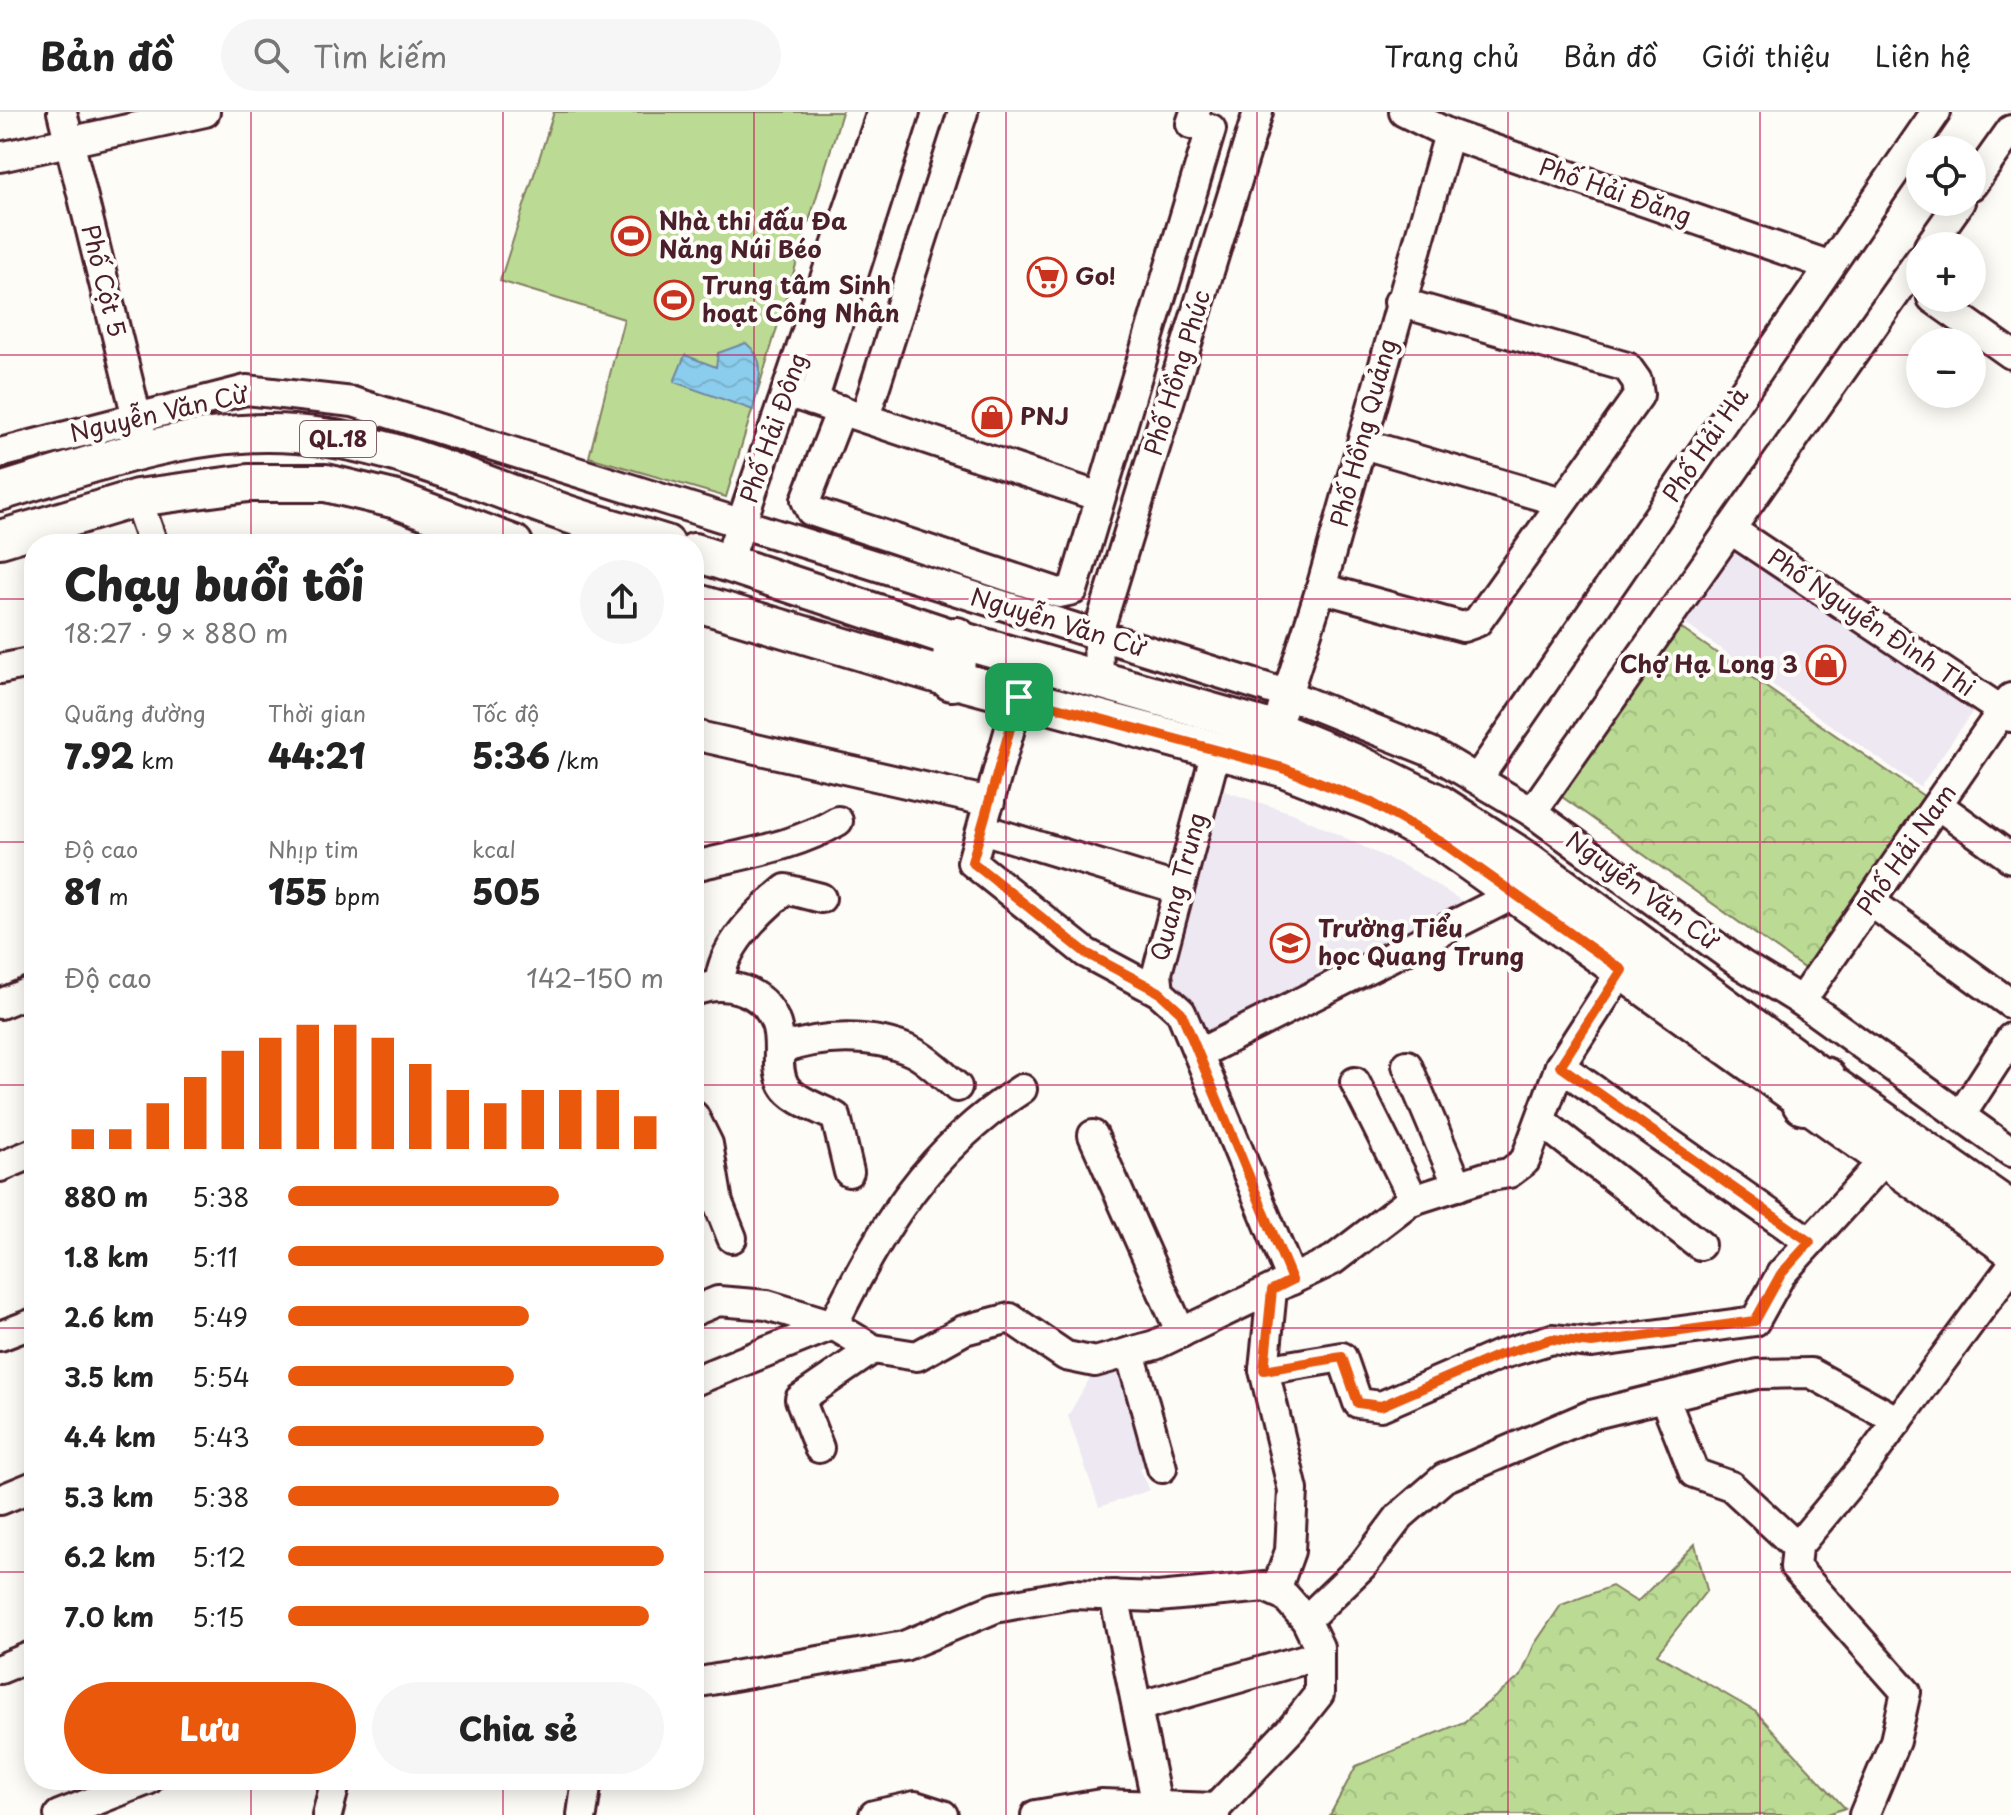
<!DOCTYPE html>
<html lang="vi">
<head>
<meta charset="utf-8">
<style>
  :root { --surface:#fff; --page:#f6f6f6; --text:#222; --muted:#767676; --line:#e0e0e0; --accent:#ea580c }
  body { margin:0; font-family:"Playpen Sans",sans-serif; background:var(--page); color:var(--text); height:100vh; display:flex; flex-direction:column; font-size:30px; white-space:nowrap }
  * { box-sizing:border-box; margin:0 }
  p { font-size:26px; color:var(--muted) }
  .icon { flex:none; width:44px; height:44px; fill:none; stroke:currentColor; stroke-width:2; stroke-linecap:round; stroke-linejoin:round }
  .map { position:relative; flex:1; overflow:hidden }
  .details { position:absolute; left:24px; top:422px; width:680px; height:1256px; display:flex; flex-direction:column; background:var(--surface); border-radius:32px; box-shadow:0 4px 20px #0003 }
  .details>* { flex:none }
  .controls { position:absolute; left:1906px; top:24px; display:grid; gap:16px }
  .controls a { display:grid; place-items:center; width:80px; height:80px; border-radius:50%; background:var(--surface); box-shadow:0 4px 20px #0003; font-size:40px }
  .pin { position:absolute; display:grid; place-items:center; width:68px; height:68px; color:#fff; margin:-34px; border-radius:16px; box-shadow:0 4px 12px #0006 }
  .round { display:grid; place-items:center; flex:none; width:84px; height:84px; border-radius:42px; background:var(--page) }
  .headline { display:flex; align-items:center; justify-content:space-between; height:136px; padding:0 40px }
  h1 { font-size:44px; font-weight:800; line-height:60px }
  .figures { display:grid; grid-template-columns:repeat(3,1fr); gap:12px; height:136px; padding:8px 40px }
  .figures div { display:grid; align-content:center }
  .figures b { font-size:34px; font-weight:800 }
  .figures small { font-size:22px; font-weight:400 }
  .figures p { font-size:22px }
  .chart { height:224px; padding:16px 40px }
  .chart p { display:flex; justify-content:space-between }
  .chart svg { width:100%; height:144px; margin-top:8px; stroke:var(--accent); stroke-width:6 }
  .primary-button { display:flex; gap:16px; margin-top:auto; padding:16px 40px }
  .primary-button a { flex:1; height:92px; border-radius:48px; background:var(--accent); color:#fff; font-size:32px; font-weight:800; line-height:92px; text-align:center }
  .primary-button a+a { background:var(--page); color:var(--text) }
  ul { padding:0 40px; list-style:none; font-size:26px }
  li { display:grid; grid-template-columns:128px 96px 1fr; align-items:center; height:60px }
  li i { height:20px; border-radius:10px; background:var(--accent) }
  header { display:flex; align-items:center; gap:48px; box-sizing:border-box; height:112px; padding:0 40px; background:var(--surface); border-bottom:2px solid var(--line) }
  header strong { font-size:38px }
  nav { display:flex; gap:44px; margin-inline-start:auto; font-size:28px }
  .search { width:560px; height:72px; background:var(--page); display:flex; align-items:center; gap:20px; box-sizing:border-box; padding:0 28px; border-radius:44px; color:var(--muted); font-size:30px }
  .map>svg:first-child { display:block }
  .built { fill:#ede8f2 }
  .forest { fill:url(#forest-crowns); stroke:#827d60; stroke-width:2 }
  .green { fill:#bbdb94; stroke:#827d60; stroke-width:2 }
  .water { fill:url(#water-waves); stroke:#71879f; stroke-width:2 }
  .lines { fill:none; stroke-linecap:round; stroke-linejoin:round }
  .minor-casing { stroke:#4a1f2b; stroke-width:34 }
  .major-casing { stroke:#4a1f2b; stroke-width:42 }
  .highway-casing { stroke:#4a1f2b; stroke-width:48 }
  .minor { stroke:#fdfcf7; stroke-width:28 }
  .major { stroke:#fdfcf7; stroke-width:36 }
  .highway { stroke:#fdfcf7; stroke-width:42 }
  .route-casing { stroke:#fff; stroke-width:16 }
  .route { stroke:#ea580c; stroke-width:10 }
  .grid { fill:none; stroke:#c2185b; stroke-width:2; stroke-opacity:0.55 }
  .labels { text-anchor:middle; stroke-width:8; stroke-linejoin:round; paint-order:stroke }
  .shield { fill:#fdfcf7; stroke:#806168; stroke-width:2 }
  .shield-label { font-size:22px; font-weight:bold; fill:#4a1f2b }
  .street-label { font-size:24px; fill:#4a1f2b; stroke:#fdfcf7 }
  .poi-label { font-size:24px; font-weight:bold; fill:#4a1f2b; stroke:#fdfcf7; text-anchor:start }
</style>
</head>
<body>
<header>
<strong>Bản đồ</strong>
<div class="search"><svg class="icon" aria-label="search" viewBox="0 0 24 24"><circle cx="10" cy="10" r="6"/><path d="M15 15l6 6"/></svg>Tìm kiếm</div>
<nav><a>Trang chủ</a><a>Bản đồ</a><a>Giới thiệu</a><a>Liên hệ</a></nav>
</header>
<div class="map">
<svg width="2011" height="1703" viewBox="0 0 2011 1703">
  <defs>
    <pattern id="forest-crowns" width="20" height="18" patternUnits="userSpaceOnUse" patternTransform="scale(2)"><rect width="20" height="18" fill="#bbdb94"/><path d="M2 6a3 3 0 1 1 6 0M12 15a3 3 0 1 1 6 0" fill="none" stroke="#a2bc80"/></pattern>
    <pattern id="water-waves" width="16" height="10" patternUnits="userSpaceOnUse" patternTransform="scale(2)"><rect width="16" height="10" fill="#8bcded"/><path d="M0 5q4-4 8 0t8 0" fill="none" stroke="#79b0cb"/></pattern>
  </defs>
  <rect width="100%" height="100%" fill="#fdfcf7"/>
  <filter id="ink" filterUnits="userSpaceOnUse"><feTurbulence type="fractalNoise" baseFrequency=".0125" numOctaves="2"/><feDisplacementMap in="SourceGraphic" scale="16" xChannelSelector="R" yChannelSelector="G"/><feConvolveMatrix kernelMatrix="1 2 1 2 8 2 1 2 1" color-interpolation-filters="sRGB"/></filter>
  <g filter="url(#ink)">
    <g class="built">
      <polygon points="1733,431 1973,599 1920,675 1678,507"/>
      <polygon points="1224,679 1295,702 1414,759 1470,794 1219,932 1166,869"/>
      <polygon points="1127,1254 1153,1350 1140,1357 1150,1378 1099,1395 1068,1304 1091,1264"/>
    </g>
    <g class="forest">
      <polygon points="1676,513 1928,687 1805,857 1558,682"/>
      <polygon points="1695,1432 1707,1478 1657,1542 1756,1600 1845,1696 1825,1703 1330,1703 1356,1654 1464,1610 1521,1564 1534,1533 1561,1493 1612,1474 1637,1490"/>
    </g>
    <polygon class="green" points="554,0 842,0 726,385 589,345 624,207 500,169"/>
    <path class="water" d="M 746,231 C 769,250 758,271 753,298 L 674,270 L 685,243 L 716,255 L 718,241 Z"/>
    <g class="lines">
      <g class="minor-casing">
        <g id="minor">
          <polyline points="62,0 141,322"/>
          <polyline points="1404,0 1449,22 1828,153"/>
          <polyline points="0,45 205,0"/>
          <polyline points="1972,73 2011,18"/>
          <polyline points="1929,134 1960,90"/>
          <polyline points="1932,186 2011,242"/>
          <polyline points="786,280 1100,385"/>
          <polyline points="813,289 905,0"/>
          <polyline points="841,298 806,388 811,399 1059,481 1073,478 1211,17 1191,12 1195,0"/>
          <polyline points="865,305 963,0"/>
          <polyline points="1363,332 1562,390"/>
          <polyline points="0,341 246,278 353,290 1286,582 1431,640 1532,700 1742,853 1801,889 2011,1040"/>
          <polyline points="137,386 153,432"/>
          <polyline points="1730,417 2011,605"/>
          <polyline points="728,450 882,0"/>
          <polyline points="1321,476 1463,515 1477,510 1639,283 1637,269 1627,255 1399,190"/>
          <polyline points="0,557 34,550"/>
          <polyline points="1099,568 1098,521 1258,0"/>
          <polyline points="1019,585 972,750 1086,841 1159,880"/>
          <polyline points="1282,598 1321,476 1449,22"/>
          <polyline points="694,623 990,690"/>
          <polyline points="1216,639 1157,861 1159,880 1181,900 1292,1168"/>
          <polyline points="1478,666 1936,0"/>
          <polyline points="1938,693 2011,746"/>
          <polyline points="1532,700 1920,147"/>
          <polyline points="982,717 1179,777"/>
          <path d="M 694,754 C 743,742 795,735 838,709"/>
          <polyline points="1871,790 2011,892"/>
          <path d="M 720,874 C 719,837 759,799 786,777 L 821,786"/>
          <path d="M 694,879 C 725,867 764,877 776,912 C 783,932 774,954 784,973 C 792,988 821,997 836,1005 L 849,1060"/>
          <polyline points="1801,889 2011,586"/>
          <polyline points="0,892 34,878"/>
          <path d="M 779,938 C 820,923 873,921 913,940 C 929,948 944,964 957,975"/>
          <polyline points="1200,941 1515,782"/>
          <polyline points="1407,953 1458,1074"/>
          <polyline points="1560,954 1810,1130"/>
          <polyline points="1355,970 1414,1088"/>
          <polyline points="1961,1003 2011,926"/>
          <polyline points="694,1004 708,1032 718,1091 732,1126"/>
          <polyline points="1542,1010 1700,1133"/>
          <polyline points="1093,1023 1181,1221"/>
          <polyline points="0,1055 34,1041"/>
          <polyline points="1272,1178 1264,1258 1293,1378 1290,1439 1276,1478"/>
          <polyline points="694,1199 718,1189 767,1193 833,1213 873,1237 917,1244 964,1218 1010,1206 1066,1244 1095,1250 1155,1233 1333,1148 1410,1089 1485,1065 1509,1061 1525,1049 1560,954 1622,858"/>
          <polyline points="0,1224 34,1211"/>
          <polyline points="1130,1240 1162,1356"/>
          <polyline points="1264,1258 1342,1245 1358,1291 1381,1294 1499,1243 1552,1227 1592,1231 1755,1209 1781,1162 1886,1046"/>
          <path d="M 694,1269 L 833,1213 C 882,1115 927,1038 1022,977"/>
          <polyline points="1664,1285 1694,1361 1731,1374 1797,1435"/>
          <polyline points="819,1336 800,1287 873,1237"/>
          <polyline points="0,1388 34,1374"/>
          <polyline points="1114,1483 1157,1694"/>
          <polyline points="1306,1508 1363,1453 1400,1404 1444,1366 1591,1303 1757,1262 1811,1261 1898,1309"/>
          <polyline points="0,1557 34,1543"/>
          <polyline points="694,1571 904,1534 995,1496 1071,1482 1158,1485 1265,1475 1285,1484 1306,1508 1319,1535 1319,1582 1292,1616 1216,1696 1215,1703"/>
          <polyline points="1137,1595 1319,1543"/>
          <polyline points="59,1703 148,1668"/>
          <polyline points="327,1703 336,1668"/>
          <polyline points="582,1703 587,1668"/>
          <polyline points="874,1703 915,1694 943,1703"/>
          <polyline points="1036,1703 1101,1692 1216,1696"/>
          <polyline points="1864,1703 1895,1629 1906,1580 1795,1455 1797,1435 1865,1353 2011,1155"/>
        </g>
      </g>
      <g class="major-casing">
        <g id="major">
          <path d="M 0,380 C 86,354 174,322 265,321 C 370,320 465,366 562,400 C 596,412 631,421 666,432"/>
          <polyline points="0,427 137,386 248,371 326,371 397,388 514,432"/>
          <polyline points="694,440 956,527 1275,618 1358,652 1440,692 1528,749 1824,967 2011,1098"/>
          <polyline points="694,490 952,567 1283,656 1372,691 1443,731 2011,1137"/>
        </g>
      </g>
      <g class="highway-casing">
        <g id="highway">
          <polyline points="952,567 956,527"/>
          <polyline points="1804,991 1824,967"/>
        </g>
      </g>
      <use href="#minor" class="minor"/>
      <use href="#major" class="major"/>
      <use href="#highway" class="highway"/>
    </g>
  </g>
  <g class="lines" filter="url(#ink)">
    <g class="route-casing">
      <polygon id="route" points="1019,585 1283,656 1372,691 1443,731 1622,858 1560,954 1810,1130 1781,1162 1755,1209 1592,1231 1552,1227 1499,1243 1381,1294 1358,1291 1342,1245 1264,1258 1272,1178 1292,1168 1181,900 1159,880 1086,841 972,750"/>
    </g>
    <use href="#route" class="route"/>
  </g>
  <path class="grid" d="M 251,0 L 251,432M 503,0 L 503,432M 754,0 L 754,1703M 1006,0 L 1006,1703M 1257,0 L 1257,1703M 1508,0 L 1508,1703M 1760,0 L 1760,1703M 0,243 L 1920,243M 1972,243 L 2011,243M 0,487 L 34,487M 694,487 L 2011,487M 0,730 L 34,730M 694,730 L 2011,730M 0,973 L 34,973M 694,973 L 2011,973M 0,1216 L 34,1216M 694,1216 L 2011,1216M 0,1460 L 34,1460M 694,1460 L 2011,1460M 251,1668 L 251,1703M 503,1668 L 503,1703"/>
  <defs>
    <g id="stadium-ring" transform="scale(2)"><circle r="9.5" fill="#fdfcf7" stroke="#c8321e" stroke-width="1.5"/><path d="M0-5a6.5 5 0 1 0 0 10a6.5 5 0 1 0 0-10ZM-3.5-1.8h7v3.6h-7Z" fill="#c8321e"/></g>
    <g id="supermarket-ring" transform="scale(2)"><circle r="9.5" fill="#fdfcf7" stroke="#c8321e" stroke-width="1.5"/><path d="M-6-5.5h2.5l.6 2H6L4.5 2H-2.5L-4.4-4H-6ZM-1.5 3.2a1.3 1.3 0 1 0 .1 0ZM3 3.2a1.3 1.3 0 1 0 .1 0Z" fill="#c8321e"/></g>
    <g id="shop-ring" transform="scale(2)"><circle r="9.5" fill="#fdfcf7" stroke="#c8321e" stroke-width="1.5"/><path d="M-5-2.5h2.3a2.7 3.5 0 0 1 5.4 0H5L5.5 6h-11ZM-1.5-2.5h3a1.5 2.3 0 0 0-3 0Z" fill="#c8321e"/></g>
    <g id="school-ring" transform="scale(2)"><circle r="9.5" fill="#fdfcf7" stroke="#c8321e" stroke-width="1.5"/><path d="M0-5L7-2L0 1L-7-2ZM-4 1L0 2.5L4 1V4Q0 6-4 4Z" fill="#c8321e"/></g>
  </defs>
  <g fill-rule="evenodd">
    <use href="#stadium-ring" x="631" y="124"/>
    <use href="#supermarket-ring" x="1047" y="165"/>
    <use href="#stadium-ring" x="674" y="188"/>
    <use href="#shop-ring" x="992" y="305"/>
    <use href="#shop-ring" x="1826" y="553"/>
    <use href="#school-ring" x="1290" y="831"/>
  </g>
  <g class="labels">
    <rect class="shield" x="300" y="309" width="76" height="36" rx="6"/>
    <g class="shield-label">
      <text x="338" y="335">QL.18</text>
    </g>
    <g class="street-label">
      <text transform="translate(1615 80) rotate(19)" y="8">Phố Hải Đăng</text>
      <text transform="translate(103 169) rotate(76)" y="8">Phố Cột 5</text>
      <text transform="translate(1178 261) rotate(-73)" y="8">Phố Hồng Phúc</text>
      <text transform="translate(159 302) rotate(-13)" y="8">Nguyễn Văn Cừ</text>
      <text transform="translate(774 316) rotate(-71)" y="8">Phố Hải Đông</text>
      <text transform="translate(1364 321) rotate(-75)" y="8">Phố Hồng Quảng</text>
      <text transform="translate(1706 333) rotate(-56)" y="8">Phố Hải Hà</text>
      <text transform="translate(1058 511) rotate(17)" y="8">Nguyễn Văn Cừ</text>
      <text transform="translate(1871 511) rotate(34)" y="8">Phố Nguyễn Đình Thi</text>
      <text transform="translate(1907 738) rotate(-55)" y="8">Phố Hải Nam</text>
      <text transform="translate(1179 775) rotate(-75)" y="8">Quang Trung</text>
      <text transform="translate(1642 779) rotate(36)" y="8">Nguyễn Văn Cừ</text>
    </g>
    <g class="poi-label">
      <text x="659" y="118">Nhà thi đấu Đa<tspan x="659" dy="28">Năng Núi Béo</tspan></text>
      <text x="1075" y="173">Go!</text>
      <text x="702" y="182">Trung tâm Sinh<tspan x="702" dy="28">hoạt Công Nhân</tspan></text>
      <text x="1020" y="313">PNJ</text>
      <text x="1798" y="561" text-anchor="end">Chợ Hạ Long 3</text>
      <text x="1318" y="825">Trường Tiểu<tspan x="1318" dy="28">học Quang Trung</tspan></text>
    </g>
  </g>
</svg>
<div class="controls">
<a><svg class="icon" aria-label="locate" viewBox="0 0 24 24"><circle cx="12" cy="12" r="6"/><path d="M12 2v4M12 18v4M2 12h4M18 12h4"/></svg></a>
<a>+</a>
<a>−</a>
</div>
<div class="pin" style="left:1019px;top:585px;background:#1e9e55"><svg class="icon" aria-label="arrive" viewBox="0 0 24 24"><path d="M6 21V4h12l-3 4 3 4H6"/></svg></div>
<section class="details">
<div class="headline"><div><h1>Chạy buổi tối</h1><p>18:27 · 9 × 880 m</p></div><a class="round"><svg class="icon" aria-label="share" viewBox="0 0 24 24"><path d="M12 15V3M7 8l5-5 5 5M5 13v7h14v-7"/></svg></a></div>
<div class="figures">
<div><p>Quãng đường</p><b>7.92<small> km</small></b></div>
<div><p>Thời gian</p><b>44:21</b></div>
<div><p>Tốc độ</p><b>5:36<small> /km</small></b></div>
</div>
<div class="figures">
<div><p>Độ cao</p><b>81<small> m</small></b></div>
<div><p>Nhịp tim</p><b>155<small> bpm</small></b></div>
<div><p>kcal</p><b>505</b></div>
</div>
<div class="chart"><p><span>Độ cao</span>142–150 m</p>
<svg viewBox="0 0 160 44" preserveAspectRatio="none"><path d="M5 44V38M15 44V38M25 44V30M35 44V22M45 44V14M55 44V10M65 44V6M75 44V6M85 44V10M95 44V18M105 44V26M115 44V30M125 44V26M135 44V26M145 44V26M155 44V34"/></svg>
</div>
<ul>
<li><b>880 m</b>5:38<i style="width:72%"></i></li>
<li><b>1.8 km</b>5:11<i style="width:100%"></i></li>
<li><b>2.6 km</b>5:49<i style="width:64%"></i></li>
<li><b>3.5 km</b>5:54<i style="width:60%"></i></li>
<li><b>4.4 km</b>5:43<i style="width:68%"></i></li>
<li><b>5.3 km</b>5:38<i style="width:72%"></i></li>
<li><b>6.2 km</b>5:12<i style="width:100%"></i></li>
<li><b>7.0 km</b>5:15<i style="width:96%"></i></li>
</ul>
<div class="primary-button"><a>Lưu</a><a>Chia sẻ</a></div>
</section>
</div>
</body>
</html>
